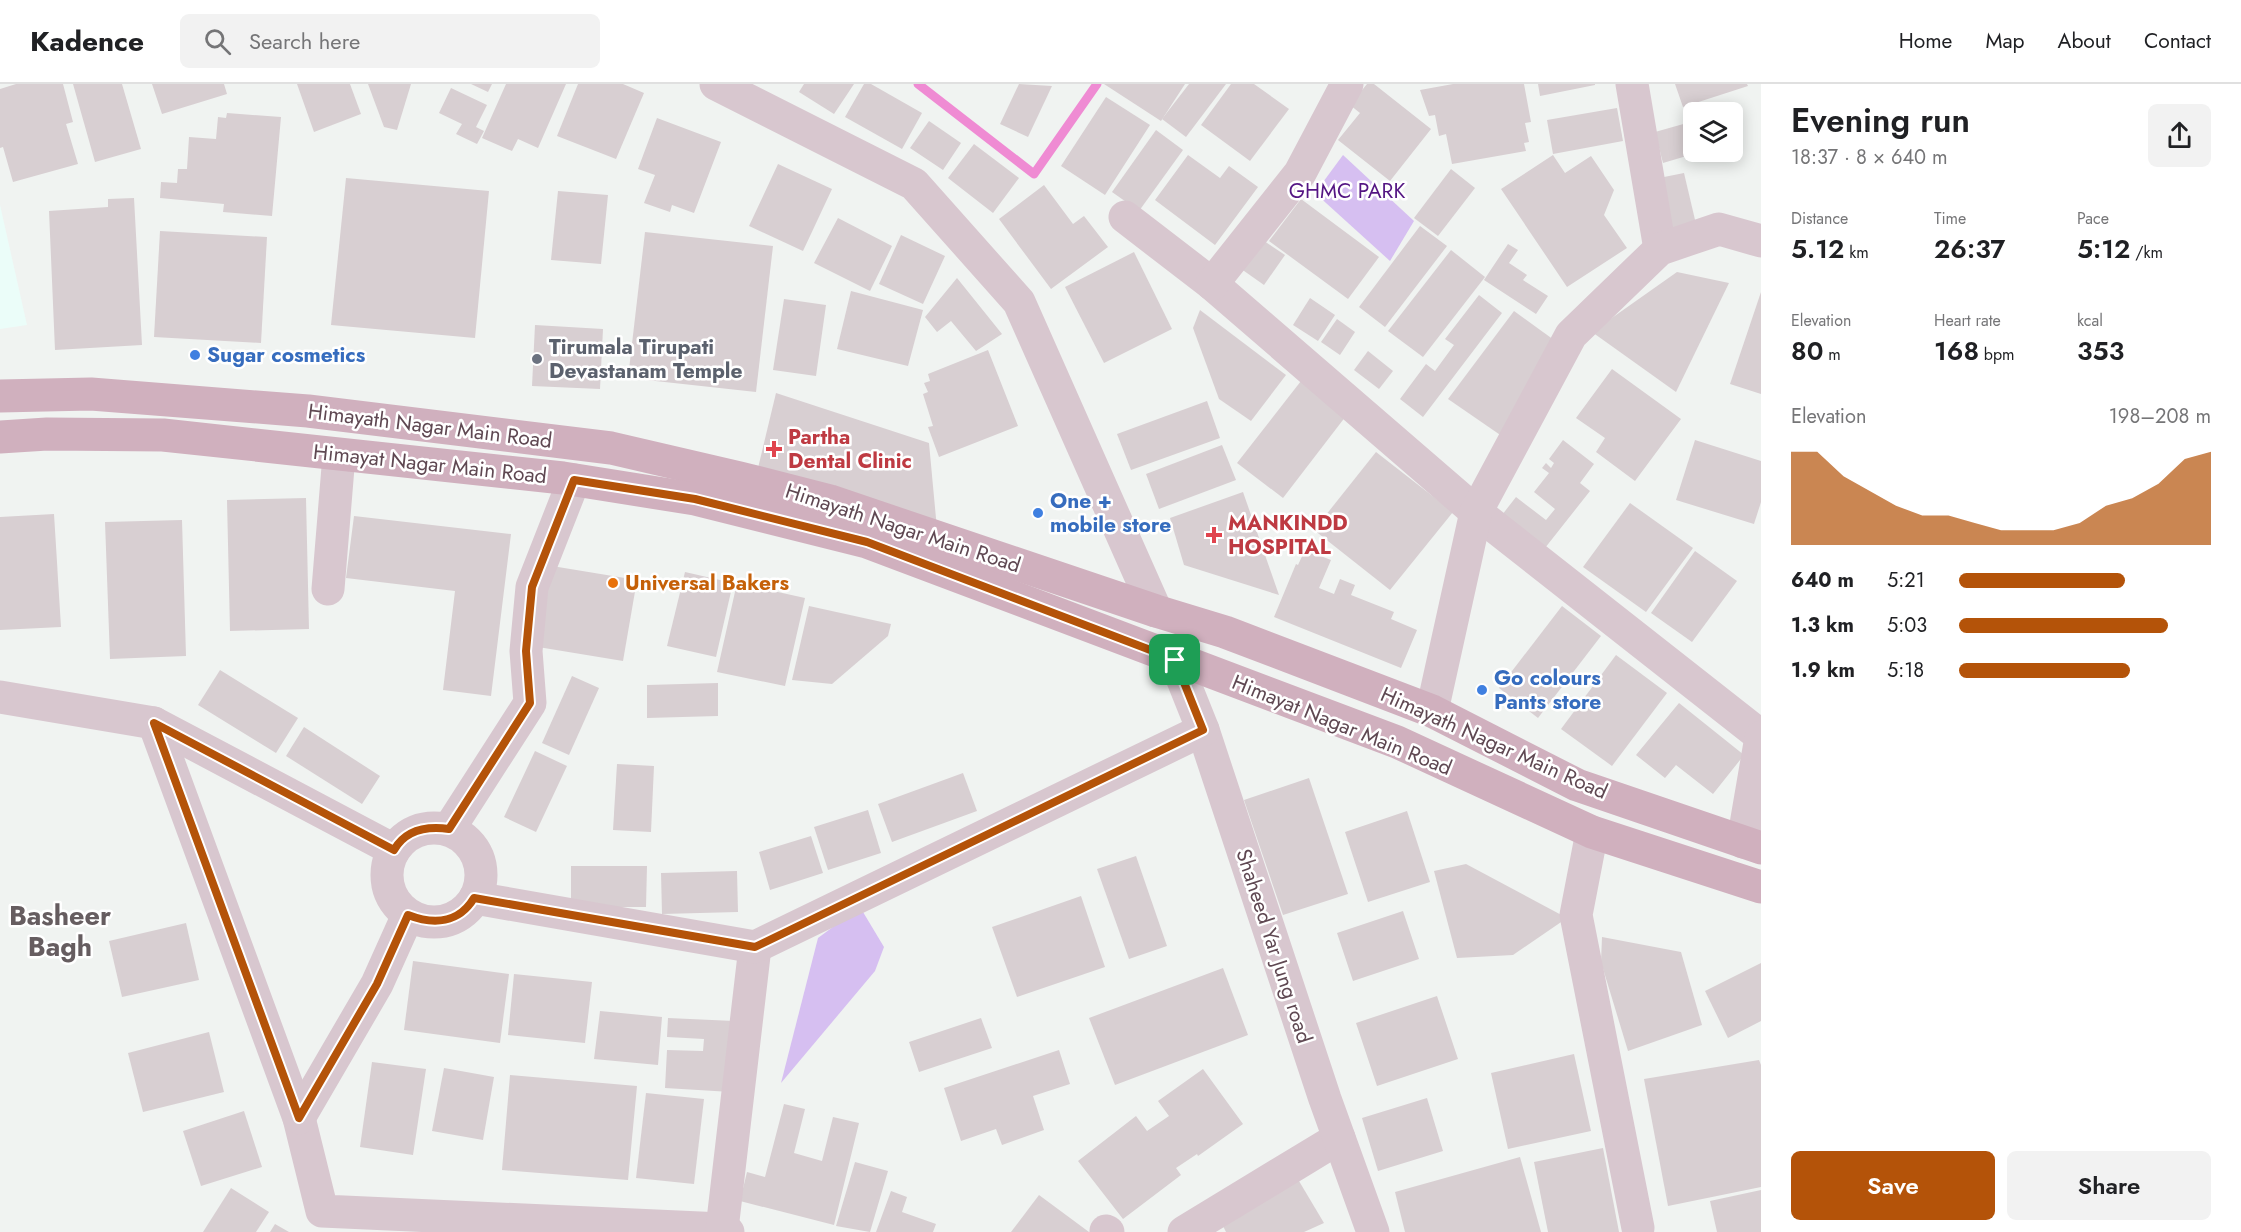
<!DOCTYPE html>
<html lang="en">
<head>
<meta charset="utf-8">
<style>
  :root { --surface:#fff; --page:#f2f2f2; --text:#202124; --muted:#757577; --line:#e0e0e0; --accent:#b45309 }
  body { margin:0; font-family:Jost,sans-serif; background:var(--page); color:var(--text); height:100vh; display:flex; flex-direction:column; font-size:22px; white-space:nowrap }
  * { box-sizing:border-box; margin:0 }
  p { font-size:20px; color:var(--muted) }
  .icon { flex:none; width:33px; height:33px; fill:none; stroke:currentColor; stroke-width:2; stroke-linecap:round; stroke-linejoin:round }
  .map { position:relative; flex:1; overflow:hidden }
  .panel { display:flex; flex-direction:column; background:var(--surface); width:480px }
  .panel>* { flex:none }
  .tools { position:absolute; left:1683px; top:18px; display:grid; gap:12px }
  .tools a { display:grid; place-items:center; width:60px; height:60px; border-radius:9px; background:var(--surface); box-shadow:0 3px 15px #0003; font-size:30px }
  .pin { position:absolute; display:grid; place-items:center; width:51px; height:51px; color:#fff; margin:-26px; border-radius:12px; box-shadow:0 3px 9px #0006 }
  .round { display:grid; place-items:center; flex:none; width:63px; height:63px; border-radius:9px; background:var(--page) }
  .summary { display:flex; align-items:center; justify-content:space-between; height:102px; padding:0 30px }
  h1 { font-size:33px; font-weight:600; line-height:45px }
  .stats { display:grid; grid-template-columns:repeat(3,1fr); gap:9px; height:102px; padding:6px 30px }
  .stats div { display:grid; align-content:center }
  .stats b { font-size:26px; font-weight:600 }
  .stats small { font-size:16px; font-weight:400 }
  .stats p { font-size:16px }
  .chart { height:168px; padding:12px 30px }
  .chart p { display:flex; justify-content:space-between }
  .chart svg { width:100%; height:108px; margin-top:6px; fill:var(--accent); opacity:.7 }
  .action { display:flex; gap:12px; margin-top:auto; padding:12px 30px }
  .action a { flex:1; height:69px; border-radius:9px; background:var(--accent); color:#fff; font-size:24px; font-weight:600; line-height:69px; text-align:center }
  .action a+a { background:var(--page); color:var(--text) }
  ul { padding:0 30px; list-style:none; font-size:20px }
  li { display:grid; grid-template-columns:96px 72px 1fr; align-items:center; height:45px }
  li i { height:15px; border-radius:8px; background:var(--accent) }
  header { display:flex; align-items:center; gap:36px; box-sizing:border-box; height:84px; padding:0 30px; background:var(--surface); border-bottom:2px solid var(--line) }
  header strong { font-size:28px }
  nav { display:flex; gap:33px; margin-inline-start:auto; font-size:21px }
  .search { width:420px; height:54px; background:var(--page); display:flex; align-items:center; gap:15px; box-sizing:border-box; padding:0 21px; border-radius:9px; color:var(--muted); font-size:22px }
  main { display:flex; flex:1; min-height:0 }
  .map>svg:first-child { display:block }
  .commercial { fill:#ebfdf9 }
  .green { fill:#d6bff1 }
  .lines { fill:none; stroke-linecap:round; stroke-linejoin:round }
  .stream { stroke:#ef8bd3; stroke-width:9 }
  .building { fill:#d8cfd2 }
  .minor { stroke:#d8c7cf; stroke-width:33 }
  .tertiary { stroke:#d8c7cf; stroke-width:33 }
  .primary { stroke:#d0b0be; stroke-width:33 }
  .route-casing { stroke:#fff; stroke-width:12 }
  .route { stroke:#b45309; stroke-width:8 }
  .shop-dot { fill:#3f7fe0; stroke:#fff; stroke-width:2 }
  .worship-dot { fill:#6b7280; stroke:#fff; stroke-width:2 }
  .health-dot { fill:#e0444e; stroke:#fff; stroke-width:2 }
  .food-dot { fill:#e8710a; stroke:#fff; stroke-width:2 }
  .labels { text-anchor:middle; stroke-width:5; stroke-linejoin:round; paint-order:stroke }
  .park-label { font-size:21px; fill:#541583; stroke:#fff }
  .worship-label { font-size:21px; font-weight:bold; fill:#5b616d; stroke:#fff; text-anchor:start }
  .shop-label { font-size:21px; font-weight:bold; fill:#366cbe; stroke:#fff; text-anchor:start }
  .street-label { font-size:21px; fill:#5f4852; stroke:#fff }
  .health-label { font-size:21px; font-weight:bold; fill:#be3a42; stroke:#fff; text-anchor:start }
  .food-label { font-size:21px; font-weight:bold; fill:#c56008; stroke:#fff; text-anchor:start }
  .district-label { font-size:27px; font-weight:bold; fill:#665d60; stroke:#fff }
</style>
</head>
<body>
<header>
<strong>Kadence</strong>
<div class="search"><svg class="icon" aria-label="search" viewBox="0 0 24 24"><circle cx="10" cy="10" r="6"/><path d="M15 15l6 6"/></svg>Search here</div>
<nav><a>Home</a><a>Map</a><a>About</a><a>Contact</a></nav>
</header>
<main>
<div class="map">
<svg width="1761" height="1148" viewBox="0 0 1761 1148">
  <rect width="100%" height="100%" fill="#f0f3f1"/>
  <polygon class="commercial" points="0,121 27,241 0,245"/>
  <g class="green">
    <polygon points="1343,71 1414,137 1390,177 1315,109"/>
    <polygon points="860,823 884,863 875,887 781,999 818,854"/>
  </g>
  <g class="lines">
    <polyline class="stream" points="918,0 1034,90 1097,0"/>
  </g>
  <g class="building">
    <polygon points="16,0 63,0 73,38 66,40 78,80 13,98 3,63 0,64 0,5"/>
    <polygon points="73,0 122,0 141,65 95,78"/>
    <polygon points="152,0 224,0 227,10 162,30"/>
    <polygon points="297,0 350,0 361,30 314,48"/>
    <polygon points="368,0 411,0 397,46 384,43"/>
    <polygon points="471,0 492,0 488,8"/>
    <polygon points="506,0 566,0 538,64 518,55 512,67 482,54"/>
    <polygon points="578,0 623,0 644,9 616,75 557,52"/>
    <polygon points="804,0 854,0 834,30 799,8"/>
    <polygon points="864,0 871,0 922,29 902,65 845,33"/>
    <polygon points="1019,0 1052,2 1028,53 1000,40"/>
    <polygon points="1104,0 1185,0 1161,37"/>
    <polygon points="1189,0 1226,0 1186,53 1162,35"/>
    <polygon points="1231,0 1254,0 1289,25 1250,77 1201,41"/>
    <polygon points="1367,0 1374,0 1431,45 1390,97 1338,56 1360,29 1350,21"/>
    <polygon points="1453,0 1524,0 1531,38 1525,39 1529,58 1524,59 1526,67 1452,80 1446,50 1439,52 1435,31 1429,32 1420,6"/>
    <polygon points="1538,0 1595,0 1595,1 1540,12"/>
    <polygon points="1675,0 1747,0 1748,2 1683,23"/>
    <polygon points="451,4 487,21 476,43 484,47 477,60 456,50 462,40 439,29"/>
    <polygon points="1106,13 1150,41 1105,111 1061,82"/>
    <polygon points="1617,24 1623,57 1553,70 1547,36"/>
    <polygon points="227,29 281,33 272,132 223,128 224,120 160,114 161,98 177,99 178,85 187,85 189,53 216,55 218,33 226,34"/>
    <polygon points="657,34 721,58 694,129 672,121 670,128 644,119 655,91 638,85"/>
    <polygon points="929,37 961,59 943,86 910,64"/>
    <polygon points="1694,37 1694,68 1700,68 1663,79 1655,48"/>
    <polygon points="1156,46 1183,66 1139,127 1112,108"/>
    <polygon points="974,60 1019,94 993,129 948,94"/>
    <polygon points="1188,71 1220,94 1229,82 1258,103 1215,161 1155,116"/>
    <polygon points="1553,71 1565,89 1591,72 1614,106 1604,131 1627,164 1567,203 1501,105"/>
    <polygon points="778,80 832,105 803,167 749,142"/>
    <polygon points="1451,85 1475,104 1438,152 1414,134"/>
    <polygon points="1684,89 1696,140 1670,146 1659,94"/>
    <polygon points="346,94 489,107 475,254 331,241"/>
    <polygon points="1044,101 1073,140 1084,132 1108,163 1051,205 999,135"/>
    <polygon points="558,107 608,111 601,180 551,176"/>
    <polygon points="134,114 142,261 55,266 49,127 108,123 108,115"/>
    <polygon points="1301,115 1379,173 1348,215 1269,157"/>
    <polygon points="838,134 892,162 870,207 814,179"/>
    <polygon points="1420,142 1447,162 1385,243 1359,223"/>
    <polygon points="160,147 267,153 261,259 154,253"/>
    <polygon points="645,148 773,162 756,308 628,294"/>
    <polygon points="901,151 945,172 923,220 879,200"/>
    <polygon points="1258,153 1285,171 1264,201 1237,182"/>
    <polygon points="1508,160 1518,166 1509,179 1527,191 1523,196 1548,212 1536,230 1484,196"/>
    <polygon points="1451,166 1485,193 1423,273 1388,247"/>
    <polygon points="1134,168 1172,245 1104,279 1065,203"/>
    <polygon points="1677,188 1729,199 1676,308 1592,248"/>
    <polygon points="957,194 1002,250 976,267 951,237 937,248 925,233"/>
    <polygon points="851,207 923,226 908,282 837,265"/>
    <polygon points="1761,208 1761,310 1730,300"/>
    <polygon points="1479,211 1502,229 1423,333 1400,315 1426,280 1435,287 1454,261 1445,255"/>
    <polygon points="1310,214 1335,231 1318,257 1293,241"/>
    <polygon points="784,215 826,221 816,292 773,286"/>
    <polygon points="1200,226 1286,291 1251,337 1219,315 1193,244"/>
    <polygon points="1514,227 1554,256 1509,357 1448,315"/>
    <polygon points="1337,235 1355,248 1340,271 1321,258"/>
    <polygon points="535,241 603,245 600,305 532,302"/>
    <polygon points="988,266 1018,342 939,373 928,343 933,342 923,310 928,308 924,299 930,297 928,290"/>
    <polygon points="1368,267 1393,287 1379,305 1354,286"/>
    <polygon points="1612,285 1681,335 1635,397 1596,368 1605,354 1576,334"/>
    <polygon points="1301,297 1346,332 1283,414 1237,379"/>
    <polygon points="776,309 929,359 937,445 758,384"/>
    <polygon points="1207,317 1220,354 1131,386 1117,350"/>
    <polygon points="1563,356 1594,380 1580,399 1590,407 1545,464 1502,431 1516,413 1546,436 1555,425 1534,408 1549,389 1542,384 1546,379 1551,384 1554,379 1549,375"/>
    <polygon points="1695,356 1761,377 1761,418 1754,440 1676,416"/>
    <polygon points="1222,361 1236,396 1159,425 1146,390"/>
    <polygon points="1376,368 1453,428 1390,506 1314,446"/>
    <polygon points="1243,408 1279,511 1184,481 1170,434"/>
    <polygon points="306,414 309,545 230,547 227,416"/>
    <polygon points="1630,419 1693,464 1646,528 1583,483"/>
    <polygon points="54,430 61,543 0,546 0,433"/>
    <polygon points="354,432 511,450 491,612 443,606 455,507 346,494"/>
    <polygon points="182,436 186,572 110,575 105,438"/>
    <polygon points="1305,466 1331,476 1319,504 1334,510 1340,495 1355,501 1351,511 1394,528 1391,535 1417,546 1401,584 1274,533 1296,480 1298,481"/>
    <polygon points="1695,467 1737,497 1692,558 1651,529"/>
    <polygon points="552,482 637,496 623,577 538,563"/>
    <polygon points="685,488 733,499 716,573 667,562"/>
    <polygon points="737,499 805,514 785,602 717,588"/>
    <polygon points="809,522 891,540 888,552 832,600 792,596"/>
    <polygon points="1562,522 1601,552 1538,634 1499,604"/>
    <polygon points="1616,571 1667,609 1612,682 1561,645"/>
    <polygon points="220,586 298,634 276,669 198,621"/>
    <polygon points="572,592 599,604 569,671 542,659"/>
    <polygon points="718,599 718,632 647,634 647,601"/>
    <polygon points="1679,619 1744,671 1713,710 1676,681 1665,694 1636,671"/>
    <polygon points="304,643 380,692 362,720 286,672"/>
    <polygon points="535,667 567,682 536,748 504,733"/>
    <polygon points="617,680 654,682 651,748 613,746"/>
    <polygon points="963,689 977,727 892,758 878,720"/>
    <polygon points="1309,694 1348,810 1283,831 1244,716"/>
    <polygon points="868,726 881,769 828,786 814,743"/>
    <polygon points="1407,727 1430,798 1368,818 1345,748"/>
    <polygon points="811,752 823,789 770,806 759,768"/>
    <polygon points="1136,772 1167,862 1129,875 1097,785"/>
    <polygon points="1466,780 1567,834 1513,871 1457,874 1434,787"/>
    <polygon points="571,782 647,782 646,823 571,823"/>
    <polygon points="737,787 738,828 662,830 661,789"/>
    <polygon points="1081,812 1105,883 1017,913 992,843"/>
    <polygon points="1403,827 1419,875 1353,897 1337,849"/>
    <polygon points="186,839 199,896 122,913 109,857"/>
    <polygon points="1602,853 1681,868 1702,941 1628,967 1601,878"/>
    <polygon points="413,877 509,890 500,959 404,946"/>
    <polygon points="1761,879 1761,937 1728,954 1705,907"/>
    <polygon points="1223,884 1248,951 1115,1001 1089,934"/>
    <polygon points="514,890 592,898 585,959 508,951"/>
    <polygon points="1437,912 1458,975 1377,1002 1356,939"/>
    <polygon points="600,927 662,933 658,981 594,975"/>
    <polygon points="668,934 734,937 731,1008 665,1004 667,966 703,967 704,955 667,953"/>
    <polygon points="981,934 992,964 919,988 909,958"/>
    <polygon points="209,948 224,1008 143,1028 128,969"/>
    <polygon points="1059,966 1070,1000 1033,1012 1044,1046 1002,1061 996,1045 961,1057 944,1004"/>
    <polygon points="1574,970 1591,1047 1508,1065 1491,989"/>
    <polygon points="1759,976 1761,981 1761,1103 1668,1122 1644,995"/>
    <polygon points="372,978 426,985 413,1071 360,1063"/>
    <polygon points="444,984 494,993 483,1056 432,1047"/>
    <polygon points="1203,985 1243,1040 1198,1072 1197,1070 1176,1084 1181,1091 1123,1135 1078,1077 1136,1032 1147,1047 1169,1032 1158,1017"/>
    <polygon points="510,991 637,1002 628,1096 502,1086"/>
    <polygon points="646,1009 704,1015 694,1100 636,1094"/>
    <polygon points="1427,1014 1443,1067 1378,1087 1362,1034"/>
    <polygon points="784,1020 805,1025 794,1069 822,1077 833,1033 859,1039 834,1141 740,1117 747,1088 765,1093"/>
    <polygon points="244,1027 262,1083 201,1102 183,1047"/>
    <polygon points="1603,1064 1619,1148 1548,1148 1534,1078"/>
    <polygon points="1520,1073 1541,1148 1405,1148 1395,1108"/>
    <polygon points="855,1078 888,1087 870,1148 836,1142"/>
    <polygon points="1296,1092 1324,1139 1304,1148 1226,1148 1217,1130"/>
    <polygon points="231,1104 269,1128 256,1148 203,1148"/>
    <polygon points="1761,1106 1761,1148 1717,1148 1710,1117"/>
    <polygon points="891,1107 907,1113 902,1128 936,1140 933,1148 876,1148"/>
    <polygon points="1039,1111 1089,1148 1011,1148"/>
    <polygon points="275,1140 289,1148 270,1148"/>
  </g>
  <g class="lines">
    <g class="minor">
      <polyline points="716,0 914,100 1019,218 1156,527"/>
      <polyline points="1632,0 1660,165"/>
      <polyline points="1125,133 1212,200 1476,428 1761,652"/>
      <polyline points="1212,200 1300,89 1347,0"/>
      <polyline points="328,505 339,371"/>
      <polyline points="1432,627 1476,428 1571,251 1660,165 1719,145 1761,157"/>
      <polyline points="154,639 299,1034 322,1127 722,1145 728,1148"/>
      <polyline points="449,745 530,619 526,567 532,503 574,396"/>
      <polyline points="1592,748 1576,831 1638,1144"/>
      <polyline points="1743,758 1761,653"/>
      <polyline points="299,1034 377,900 408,831"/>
      <polyline points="722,1145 755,863"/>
      <polyline points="1106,1147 1108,1148"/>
      <polyline points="1184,1148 1339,1054"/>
    </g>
    <g class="tertiary">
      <polyline points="1175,576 1203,646 1325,1015 1373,1148"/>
      <polyline points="0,613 154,639 394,766"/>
      <circle cx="434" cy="791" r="47"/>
      <polyline points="475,814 755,863 1203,646"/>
    </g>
    <g class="primary">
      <polyline points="0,312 91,310 308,327 611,364 740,394 830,417 1156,527 1225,548 1432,627 1577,701 1761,764"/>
      <polyline points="0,353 47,350 163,351 563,394 695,415 867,458 1397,658 1592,748 1761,803"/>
    </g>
  </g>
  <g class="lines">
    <g class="route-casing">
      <path id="route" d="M 574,396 L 695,415 L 867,458 L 1153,567 L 1175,576 L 1203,646 L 755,863 L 474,814 C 459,839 434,841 408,831 L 377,900 L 299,1034 L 154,639 L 394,766 C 406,745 427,742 449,745 L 530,619 L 526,567 L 532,503 Z"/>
    </g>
    <use href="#route" class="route"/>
  </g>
  <g class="shop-dot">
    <circle cx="195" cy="271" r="6"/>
    <circle cx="1038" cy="429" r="6"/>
    <circle cx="1482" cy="606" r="6"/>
  </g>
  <circle class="worship-dot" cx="537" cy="275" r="6"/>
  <g class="health-dot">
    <path d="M771 356h6v6h6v6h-6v6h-6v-6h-6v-6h6z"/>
    <path d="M1211 442h6v6h6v6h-6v6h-6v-6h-6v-6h6z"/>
  </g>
  <circle class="food-dot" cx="613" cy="499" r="6"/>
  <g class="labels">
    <g class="park-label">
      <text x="1347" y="114">GHMC PARK</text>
    </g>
    <g class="worship-label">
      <text x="549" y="270">Tirumala Tirupati<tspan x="549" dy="24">Devastanam Temple</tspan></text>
    </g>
    <g class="shop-label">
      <text x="207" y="278">Sugar cosmetics</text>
      <text x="1050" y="424">One +<tspan x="1050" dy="24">mobile store</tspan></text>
      <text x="1494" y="601">Go colours<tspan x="1494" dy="24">Pants store</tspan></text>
    </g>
    <g class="street-label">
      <text transform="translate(430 342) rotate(7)" y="7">Himayath Nagar Main Road</text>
      <text transform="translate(430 380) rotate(6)" y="7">Himayat Nagar Main Road</text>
      <text transform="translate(903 444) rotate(18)" y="7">Himayath Nagar Main Road</text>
      <text transform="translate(1342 641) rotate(22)" y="7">Himayat Nagar Main Road</text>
      <text transform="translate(1494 659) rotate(24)" y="7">Himayath Nagar Main Road</text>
      <text transform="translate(1274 862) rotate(72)" y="7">Shaheed Yar Jung road</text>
    </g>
    <g class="health-label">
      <text x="788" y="360">Partha<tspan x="788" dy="24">Dental Clinic</tspan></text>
      <text x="1228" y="446">MANKINDD<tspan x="1228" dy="24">HOSPITAL</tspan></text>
    </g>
    <g class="food-label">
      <text x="625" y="506">Universal Bakers</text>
    </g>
    <g class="district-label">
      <text x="60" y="841">Basheer<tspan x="60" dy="31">Bagh</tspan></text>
    </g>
  </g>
</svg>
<div class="tools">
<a><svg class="icon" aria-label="layers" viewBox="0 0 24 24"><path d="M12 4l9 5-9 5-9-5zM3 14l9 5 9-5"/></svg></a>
</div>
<div class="pin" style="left:1175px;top:576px;background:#1e9e55"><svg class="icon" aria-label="arrive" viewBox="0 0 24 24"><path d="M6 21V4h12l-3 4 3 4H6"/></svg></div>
</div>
<section class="panel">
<div class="summary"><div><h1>Evening run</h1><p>18:37 · 8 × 640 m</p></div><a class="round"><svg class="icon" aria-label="share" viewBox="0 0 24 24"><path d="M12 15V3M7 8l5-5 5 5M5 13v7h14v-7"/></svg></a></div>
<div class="stats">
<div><p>Distance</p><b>5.12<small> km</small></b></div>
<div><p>Time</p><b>26:37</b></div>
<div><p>Pace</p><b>5:12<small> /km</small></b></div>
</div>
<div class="stats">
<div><p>Elevation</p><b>80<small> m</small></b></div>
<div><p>Heart rate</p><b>168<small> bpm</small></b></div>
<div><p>kcal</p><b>353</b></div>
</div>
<div class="chart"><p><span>Elevation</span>198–208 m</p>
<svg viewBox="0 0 160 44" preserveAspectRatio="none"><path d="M0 44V6L10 6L20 16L30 22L40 28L50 32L60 32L70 35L80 38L90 38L100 38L110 35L120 28L130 25L140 19L150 9L160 6V44z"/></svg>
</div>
<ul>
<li><b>640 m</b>5:21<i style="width:66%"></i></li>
<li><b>1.3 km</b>5:03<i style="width:83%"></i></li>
<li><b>1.9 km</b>5:18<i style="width:68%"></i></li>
</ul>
<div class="action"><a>Save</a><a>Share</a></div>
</section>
</main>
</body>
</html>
